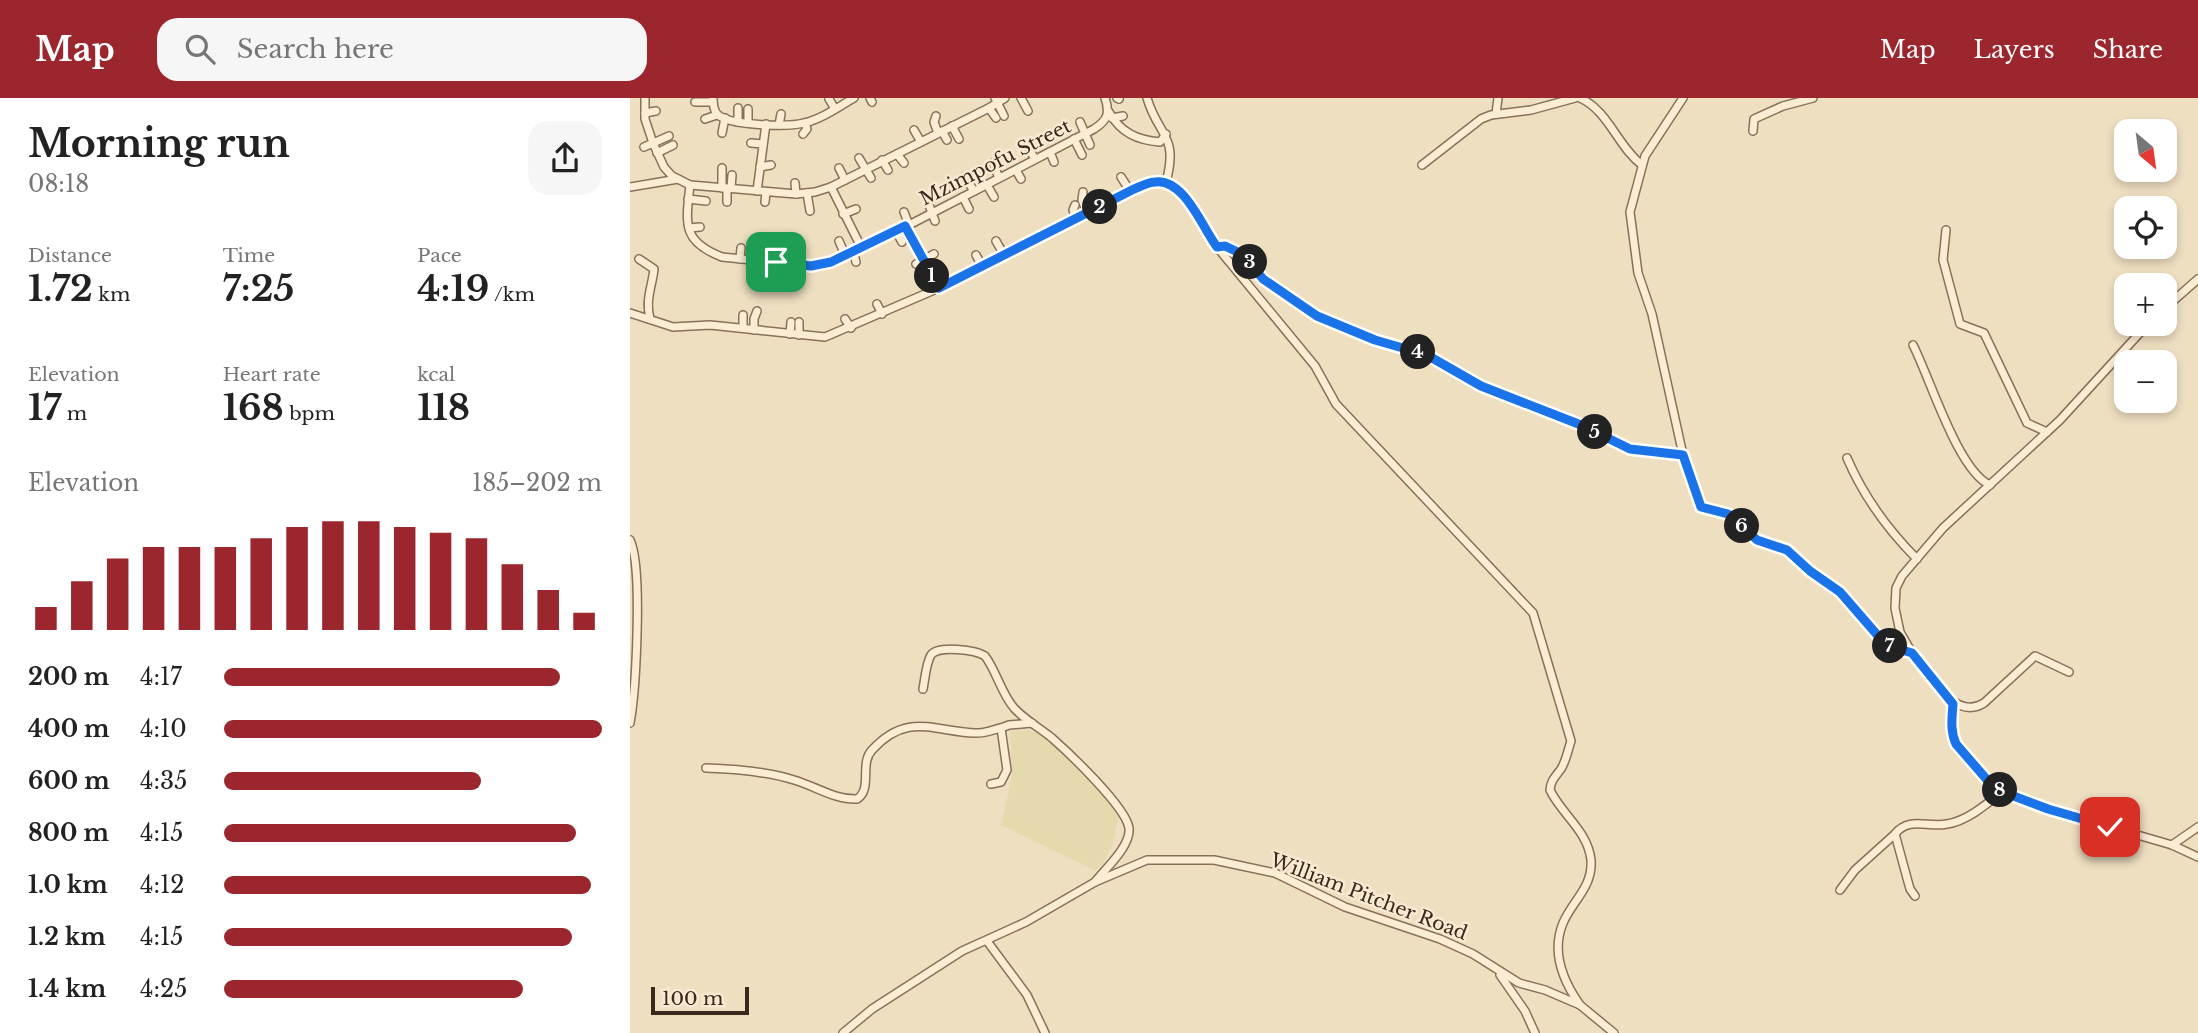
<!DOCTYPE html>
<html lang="en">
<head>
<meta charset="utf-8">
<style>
  :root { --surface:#fff; --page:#f6f6f6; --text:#222; --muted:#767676; --accent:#9b262d }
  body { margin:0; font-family:"Libre Baskerville",serif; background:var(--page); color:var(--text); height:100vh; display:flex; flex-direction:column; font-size:26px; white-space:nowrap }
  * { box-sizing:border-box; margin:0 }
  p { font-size:23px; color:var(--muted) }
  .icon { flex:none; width:38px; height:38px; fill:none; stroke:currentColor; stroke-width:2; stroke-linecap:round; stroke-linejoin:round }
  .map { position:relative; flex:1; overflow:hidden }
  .panel { display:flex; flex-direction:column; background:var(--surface); width:630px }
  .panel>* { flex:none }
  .needle { width:46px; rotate:151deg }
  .buttons { position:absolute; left:1484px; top:21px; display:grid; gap:14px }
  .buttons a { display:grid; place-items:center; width:63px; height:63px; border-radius:14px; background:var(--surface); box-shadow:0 4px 10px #0003; font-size:35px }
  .scale { position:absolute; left:21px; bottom:18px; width:98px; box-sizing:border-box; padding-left:7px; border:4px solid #39291d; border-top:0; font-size:19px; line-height:24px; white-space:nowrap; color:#39291d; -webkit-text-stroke:5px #f7ead1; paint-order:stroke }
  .pin { position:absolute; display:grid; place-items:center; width:60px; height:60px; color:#fff; margin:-30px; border-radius:14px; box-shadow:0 4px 10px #0006 }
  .km { position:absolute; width:35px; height:35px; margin:-18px; border-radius:50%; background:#222; color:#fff; font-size:19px; line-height:35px; text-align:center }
  .round { display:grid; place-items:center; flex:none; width:74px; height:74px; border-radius:21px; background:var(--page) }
  .summary { display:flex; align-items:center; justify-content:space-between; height:119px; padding:0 28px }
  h1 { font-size:38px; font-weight:700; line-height:52px }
  .metrics { display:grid; grid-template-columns:repeat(3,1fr); gap:10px; height:119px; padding:7px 28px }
  .metrics div { display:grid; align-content:center }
  .metrics b { font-size:35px; font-weight:700 }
  .metrics small { font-size:19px; font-weight:400 }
  .metrics p { font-size:19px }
  .chart { height:196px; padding:14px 28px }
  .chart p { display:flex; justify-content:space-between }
  .chart svg { width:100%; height:126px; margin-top:7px; stroke:var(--accent); stroke-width:6 }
  ul { padding:0 28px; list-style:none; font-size:23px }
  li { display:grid; grid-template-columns:112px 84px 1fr; align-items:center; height:52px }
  li i { height:18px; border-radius:9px; background:var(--accent) }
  header { display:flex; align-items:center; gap:42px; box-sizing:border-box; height:98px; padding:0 35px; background:var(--accent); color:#fff }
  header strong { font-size:33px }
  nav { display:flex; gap:38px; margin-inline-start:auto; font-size:24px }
  .search { width:490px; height:63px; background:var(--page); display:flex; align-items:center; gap:18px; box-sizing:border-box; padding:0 24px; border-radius:21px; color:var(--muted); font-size:26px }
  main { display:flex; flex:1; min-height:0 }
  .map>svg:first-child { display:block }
  .farmland { fill:#e5d9ae }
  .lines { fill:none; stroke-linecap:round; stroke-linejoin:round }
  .street-casing { stroke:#897058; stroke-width:10 }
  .street { stroke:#faedd4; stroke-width:7 }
  .route-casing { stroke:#fff; stroke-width:14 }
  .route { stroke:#1a73e8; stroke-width:9 }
  .labels { text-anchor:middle; stroke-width:5; stroke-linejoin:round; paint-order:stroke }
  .street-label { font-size:19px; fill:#39291d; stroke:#f7ead1 }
</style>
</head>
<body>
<header>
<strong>Map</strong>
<div class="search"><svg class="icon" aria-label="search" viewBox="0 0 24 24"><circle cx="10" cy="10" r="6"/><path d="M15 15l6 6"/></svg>Search here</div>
<nav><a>Map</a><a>Layers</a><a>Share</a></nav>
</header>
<main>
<section class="panel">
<div class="summary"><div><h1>Morning run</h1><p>08:18</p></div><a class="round"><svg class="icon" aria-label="share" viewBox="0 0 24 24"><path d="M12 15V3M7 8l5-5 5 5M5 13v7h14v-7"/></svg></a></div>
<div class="metrics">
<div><p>Distance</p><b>1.72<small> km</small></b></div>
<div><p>Time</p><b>7:25</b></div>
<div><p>Pace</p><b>4:19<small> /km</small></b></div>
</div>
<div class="metrics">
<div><p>Elevation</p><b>17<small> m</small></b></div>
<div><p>Heart rate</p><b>168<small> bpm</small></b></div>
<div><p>kcal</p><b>118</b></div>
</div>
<div class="chart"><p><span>Elevation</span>185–202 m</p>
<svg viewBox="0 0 160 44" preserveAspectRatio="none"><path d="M5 44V36M15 44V27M25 44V19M35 44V15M45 44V15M55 44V15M65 44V12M75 44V8M85 44V6M95 44V6M105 44V8M115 44V10M125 44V12M135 44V21M145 44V30M155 44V38"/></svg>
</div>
<ul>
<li><b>200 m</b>4:17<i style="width:89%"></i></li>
<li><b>400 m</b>4:10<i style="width:100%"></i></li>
<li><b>600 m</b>4:35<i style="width:68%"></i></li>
<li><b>800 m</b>4:15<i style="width:93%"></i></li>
<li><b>1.0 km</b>4:12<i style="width:97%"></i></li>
<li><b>1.2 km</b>4:15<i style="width:92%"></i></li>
<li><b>1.4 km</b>4:25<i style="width:79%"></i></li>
</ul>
</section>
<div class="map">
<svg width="1568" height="935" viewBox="0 0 1568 935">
  <rect width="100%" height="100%" fill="#efdfc1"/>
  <polygon class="farmland" points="398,632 410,637 424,647 473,698 489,719 481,750 474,764 466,773 371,727 382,679 380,633"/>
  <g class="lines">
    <g class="street-casing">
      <g id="street">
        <polyline points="15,0 15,21 23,45 34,69 42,78 60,87 166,96 185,94 201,89 359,10 375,0"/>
        <path d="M 83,0 C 83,5 83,11 87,16 C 99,28 158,29 174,25 C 192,21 208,9 224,0"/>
        <polyline points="240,0 242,4"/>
        <polyline points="365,0 374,18"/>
        <polyline points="391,0 398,13"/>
        <polyline points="487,0 489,1"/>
        <path d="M 517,0 C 528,38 549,37 536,84"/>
        <path d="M 950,0 C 978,12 988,49 1012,67"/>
        <polyline points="1053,0 1015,58 1000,114 1008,175 1022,216 1053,357 1071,409 1098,416 1127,442 1157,452 1180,473 1210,494 1256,547 1282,555 1270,534 1265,510 1266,490 1272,478 1313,430 1430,322 1518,226"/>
        <polyline points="199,1 205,11"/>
        <polyline points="65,4 83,4"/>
        <polyline points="359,10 366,20"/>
        <polyline points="118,11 118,24"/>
        <path d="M 479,14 C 491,35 507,42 530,44 L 536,36"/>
        <polyline points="15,15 26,13"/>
        <polyline points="866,16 868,0"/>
        <polyline points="306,18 304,24 308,35"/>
        <polyline points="482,20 493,18"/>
        <polyline points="75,21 87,17"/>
        <polyline points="108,24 108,10"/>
        <polyline points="450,24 460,47"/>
        <polyline points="149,27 151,16"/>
        <polyline points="322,28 329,41"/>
        <polyline points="284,32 291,44"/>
        <polyline points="312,33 317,42"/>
        <polyline points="1123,33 1124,21 1153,8 1183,0"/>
        <polyline points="92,35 95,20"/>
        <polyline points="173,36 177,31 175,25"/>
        <polyline points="444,41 452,57"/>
        <polyline points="121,45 133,46"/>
        <polyline points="14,49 39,38"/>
        <polyline points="399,51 405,61"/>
        <polyline points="420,54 424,64"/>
        <polyline points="27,55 43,47"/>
        <polyline points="267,56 274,65"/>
        <polyline points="229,60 241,80"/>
        <polyline points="252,62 258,72"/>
        <polyline points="363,65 369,80"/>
        <polyline points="792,67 851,21 861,17 901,12 945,0"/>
        <polyline points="130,69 141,67"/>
        <polyline points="209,70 215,82"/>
        <polyline points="386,72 391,81"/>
        <polyline points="335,79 344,93"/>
        <polyline points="491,79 500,93"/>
        <polyline points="165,85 166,96"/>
        <path d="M 60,87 C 56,125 51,143 92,159 L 181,168 L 201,164 L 279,127 L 464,31 C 478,22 480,15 475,0"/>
        <polyline points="357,87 364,99"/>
        <polyline points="0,89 48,81"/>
        <polyline points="201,89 231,149"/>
        <polyline points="92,90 92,70"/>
        <polyline points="97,90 97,104"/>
        <polyline points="101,90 102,77"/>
        <polyline points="127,93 136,26"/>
        <polyline points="453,94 452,102 457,115"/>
        <polyline points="177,95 180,113"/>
        <polyline points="333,99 339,111"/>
        <polyline points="58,101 76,103"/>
        <polyline points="135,104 136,94"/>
        <polyline points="299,107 305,123"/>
        <polyline points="445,107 443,112 446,121"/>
        <polyline points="274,114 279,127"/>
        <polyline points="213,116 226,111"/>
        <polyline points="275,128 309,190"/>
        <polyline points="59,130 70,129"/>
        <polyline points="1316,132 1313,162 1330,226 1354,235 1397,325 1417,334"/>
        <polyline points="266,133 272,144"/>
        <polyline points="209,143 215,157"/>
        <polyline points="366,143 374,157"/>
        <polyline points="587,149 595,148 614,157 633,182 687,218 745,242 797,258 851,288 951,327 1000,351 1053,357"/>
        <polyline points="223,153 226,164"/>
        <polyline points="346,157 352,168"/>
        <path d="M 9,161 L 24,171 C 22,189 15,202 20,221"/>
        <polyline points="110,161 111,150"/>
        <polyline points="146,164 146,150"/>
        <polyline points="153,165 155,151"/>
        <polyline points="286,166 304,156"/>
        <polyline points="166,182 169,167"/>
        <polyline points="247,206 252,216"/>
        <polyline points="1535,210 1568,181"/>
        <path d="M 0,215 L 43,229 L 80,227 L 195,239 L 309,190 L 504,91 L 524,83 L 536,84 L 548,90 L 587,149 L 685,268 L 706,306 L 903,515 L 941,643 C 938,652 936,663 931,671 C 925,679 921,682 920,692 C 932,717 958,733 961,762 C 963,789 943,802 933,825 C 921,854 933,883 950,907"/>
        <polyline points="113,217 113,230"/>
        <polyline points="215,221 221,230"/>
        <polyline points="124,232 124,221 127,213"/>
        <polyline points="160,236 161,224"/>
        <polyline points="169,237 169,224"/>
        <path d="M 1283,247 C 1300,280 1328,373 1360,387"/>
        <path d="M 1217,360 C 1233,397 1258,432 1287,461"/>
        <path d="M 0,442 C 13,469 6,592 0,625"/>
        <path d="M 1282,555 C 1299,576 1324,624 1354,605 L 1405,558 L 1439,574"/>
        <path d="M 293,591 C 295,581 296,565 301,557 C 308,547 346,552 355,558 C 367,574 371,595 384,610 C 395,622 410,630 422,640 C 439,655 496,709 499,730 C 501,748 476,770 465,784"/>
        <path d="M 1323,606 C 1322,620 1320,633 1326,646 L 1365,690 L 1418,711 L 1542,747 L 1568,729"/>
        <path d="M 76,670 C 105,671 136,673 164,682 C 185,688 205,702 227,701 C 243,691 229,666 242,652 C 277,614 303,633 344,635 C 353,636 362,632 371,630"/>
        <polyline points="361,686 371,684 377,672 371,630 379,627 402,625"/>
        <polyline points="1542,747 1568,759"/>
        <polyline points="1210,792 1225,772 1265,736"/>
        <path d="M 1285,798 L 1280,791 L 1265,736 C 1279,718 1298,730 1317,726 C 1337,723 1357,706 1373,693"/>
        <polyline points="357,843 397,897 415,935"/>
        <polyline points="870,877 895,913 905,935"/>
        <polyline points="213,935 242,911 332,853 396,824 465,784 517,762 584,762 645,775 715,809 810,841 843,856 889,885 915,892 950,907 984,935"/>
      </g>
    </g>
    <use href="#street" class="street"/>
  </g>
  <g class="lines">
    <g class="route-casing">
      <path id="route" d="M 146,164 L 181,168 L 201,164 L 275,128 L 309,190 L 504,91 C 510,89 518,84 525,84 C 554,80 572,129 587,149 L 595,148 L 614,157 L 633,181 L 687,218 L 745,242 L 797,257 L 851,288 L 951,327 L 1000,351 L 1053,357 L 1071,409 L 1098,416 L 1127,442 L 1157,452 L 1180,473 L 1210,494 L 1256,547 L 1282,555 L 1323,606 C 1322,620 1320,633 1326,646 L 1365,691 L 1418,711 L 1480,729"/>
    </g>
    <use href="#route" class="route"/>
  </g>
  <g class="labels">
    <g class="street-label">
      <text transform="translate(365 64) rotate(-27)" y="7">Mzimpofu Street</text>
      <text transform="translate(739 798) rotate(21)" y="7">William Pitcher Road</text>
    </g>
  </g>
</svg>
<div class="buttons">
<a><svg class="needle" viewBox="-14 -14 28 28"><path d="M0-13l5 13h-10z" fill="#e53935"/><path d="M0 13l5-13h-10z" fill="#767676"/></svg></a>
<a><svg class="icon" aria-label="locate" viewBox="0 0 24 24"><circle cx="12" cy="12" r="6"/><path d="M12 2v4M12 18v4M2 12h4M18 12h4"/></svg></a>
<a>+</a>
<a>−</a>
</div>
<div class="scale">100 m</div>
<div class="pin" style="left:146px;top:164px;background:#1e9e55"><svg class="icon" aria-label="arrive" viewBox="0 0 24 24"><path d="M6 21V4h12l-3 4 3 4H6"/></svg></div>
<div class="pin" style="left:1480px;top:729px;background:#d93025"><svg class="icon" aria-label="check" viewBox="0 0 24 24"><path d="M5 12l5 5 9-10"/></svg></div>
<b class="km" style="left:302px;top:178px">1</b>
<b class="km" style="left:470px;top:109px">2</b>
<b class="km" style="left:620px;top:164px">3</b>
<b class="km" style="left:788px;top:254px">4</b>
<b class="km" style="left:965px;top:334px">5</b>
<b class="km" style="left:1112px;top:428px">6</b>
<b class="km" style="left:1260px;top:548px">7</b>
<b class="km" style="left:1370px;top:692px">8</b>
</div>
</main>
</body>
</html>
